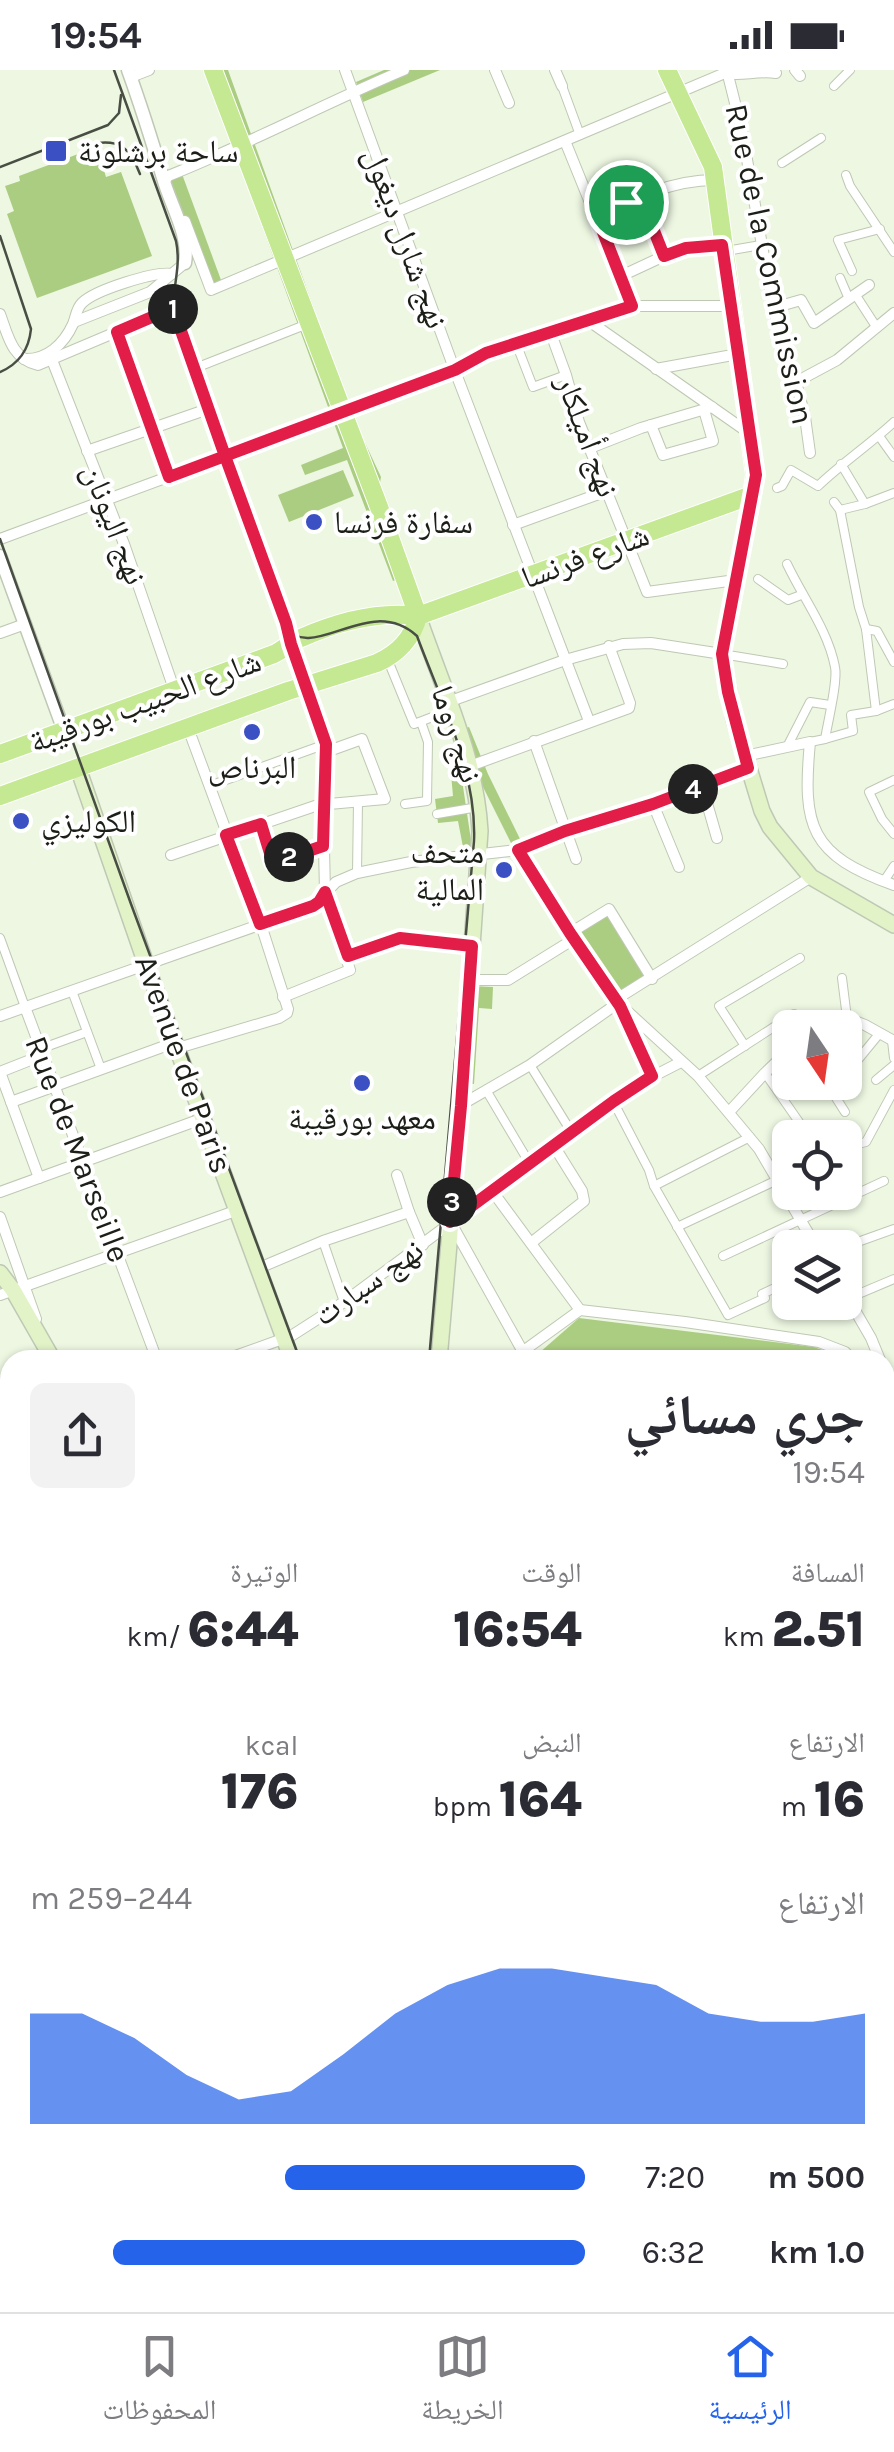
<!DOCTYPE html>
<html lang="ar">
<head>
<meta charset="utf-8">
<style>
  :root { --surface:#fff; --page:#f2f2f3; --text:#2b2b33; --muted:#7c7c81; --line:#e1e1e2; --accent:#2563eb }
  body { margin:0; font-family:Karla,"Noto Naskh Arabic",sans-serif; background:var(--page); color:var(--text); direction:rtl; height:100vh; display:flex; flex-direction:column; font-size:38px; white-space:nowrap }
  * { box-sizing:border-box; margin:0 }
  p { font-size:32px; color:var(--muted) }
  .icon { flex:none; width:55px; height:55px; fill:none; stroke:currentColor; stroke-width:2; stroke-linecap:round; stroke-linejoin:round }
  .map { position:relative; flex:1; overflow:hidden; direction:ltr }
  .drawer { position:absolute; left:0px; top:1280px; width:895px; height:962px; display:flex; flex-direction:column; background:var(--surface); border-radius:30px 30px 0 0; box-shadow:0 2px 8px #0004; direction:rtl }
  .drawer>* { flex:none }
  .needle { width:65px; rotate:167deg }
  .fabs { position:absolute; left:772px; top:940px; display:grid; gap:20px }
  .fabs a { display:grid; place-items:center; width:90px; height:90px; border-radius:15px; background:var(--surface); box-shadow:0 2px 8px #0004; font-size:50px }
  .pin { position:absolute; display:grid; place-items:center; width:85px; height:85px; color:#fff; margin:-42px; border:5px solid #fff; border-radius:50%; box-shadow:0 2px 10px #0007 }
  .km { position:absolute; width:50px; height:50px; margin:-25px; border-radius:50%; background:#222; color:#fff; font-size:28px; line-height:50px; text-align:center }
  .round { display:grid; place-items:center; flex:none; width:105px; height:105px; border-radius:15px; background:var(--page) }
  .overview { display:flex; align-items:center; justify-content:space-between; height:170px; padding:0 30px }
  h1 { font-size:55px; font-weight:800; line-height:75px }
  .stats { display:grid; grid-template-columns:repeat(3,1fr); gap:15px; height:170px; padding:10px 30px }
  .stats div { display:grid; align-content:center }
  .stats b { font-size:50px; font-weight:800 }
  .stats small { font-size:28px; font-weight:400 }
  .stats p { font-size:28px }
  .chart { height:280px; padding:20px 30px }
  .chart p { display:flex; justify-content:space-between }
  .chart svg { width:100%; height:180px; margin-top:10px; fill:var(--accent); opacity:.7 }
  ul { padding:0 30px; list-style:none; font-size:32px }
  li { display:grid; grid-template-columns:160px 120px 1fr; align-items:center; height:75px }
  li i { height:25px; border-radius:12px; background:var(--accent) }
  .status { display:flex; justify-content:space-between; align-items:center; height:70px; padding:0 50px; background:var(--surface); direction:ltr }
  .status svg { height:28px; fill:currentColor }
  .tab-bar { display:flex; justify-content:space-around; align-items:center; height:140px; border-top:2px solid var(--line); background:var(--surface); font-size:28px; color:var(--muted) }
  .tab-bar a { display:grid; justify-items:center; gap:5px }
  .tab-bar .active { color:var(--accent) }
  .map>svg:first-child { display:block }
  .green { fill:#abcd82 }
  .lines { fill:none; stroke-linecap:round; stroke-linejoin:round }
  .pedestrian-casing { stroke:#bfc8b4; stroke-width:10 }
  .minor-casing { stroke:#bfc8b4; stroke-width:12 }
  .tertiary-casing { stroke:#bfc8b4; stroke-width:15 }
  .secondary-casing { stroke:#bfc8b4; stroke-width:18 }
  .primary-casing { stroke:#fff; stroke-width:20 }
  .pedestrian { stroke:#fff; stroke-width:8 }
  .minor { stroke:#fff; stroke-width:10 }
  .tertiary { stroke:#fff; stroke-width:12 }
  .secondary { stroke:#e2f3c8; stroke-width:15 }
  .primary { stroke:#c5e892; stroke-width:18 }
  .tram { stroke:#494e44; stroke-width:2.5 }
  .route-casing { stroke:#fff; stroke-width:20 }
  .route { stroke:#e11d48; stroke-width:12 }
  .poi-dot { fill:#3b50c3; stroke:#fff; stroke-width:4 }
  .labels { text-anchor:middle; stroke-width:8; stroke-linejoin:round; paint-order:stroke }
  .poi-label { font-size:32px; fill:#1b1f18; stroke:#fff; text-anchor:start }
  .street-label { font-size:32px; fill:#1b1f18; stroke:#fff }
</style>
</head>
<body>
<div class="status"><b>19:54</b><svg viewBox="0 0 49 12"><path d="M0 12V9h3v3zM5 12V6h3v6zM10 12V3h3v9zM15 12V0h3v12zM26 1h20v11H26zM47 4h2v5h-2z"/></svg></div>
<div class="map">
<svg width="894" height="2242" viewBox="0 0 894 2242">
  <rect width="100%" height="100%" fill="#edf7e2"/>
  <g class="green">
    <polygon points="205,0 228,0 353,347 381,407 378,424 412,504 393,511 347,390 305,405 301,395 343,378"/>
    <polygon points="384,0 440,0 363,32 356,12"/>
    <polygon points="97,77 106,107 121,102 152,186 37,228 7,144 14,141 5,116 20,111 19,106"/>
    <polygon points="182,104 221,210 208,215 169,109"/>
    <polygon points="343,400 354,426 289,452 278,425"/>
    <polygon points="469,657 488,704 522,773 513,777 479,709 461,660"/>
    <polygon points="461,703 472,777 463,777 458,751 438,753 435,729 453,726 451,704"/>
    <polygon points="608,842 649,908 615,929 574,864"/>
    <polygon points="471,916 493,917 492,939 479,938 474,1014 465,1013"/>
    <polygon points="579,1248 814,1277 831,1283 841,1290 531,1290"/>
  </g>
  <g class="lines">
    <g class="pedestrian-casing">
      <g id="pedestrian">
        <polyline points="562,16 580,65"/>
        <polyline points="834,16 850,0"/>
        <polyline points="782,93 821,68"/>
        <polyline points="846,105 850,116 894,182"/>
        <polyline points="726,181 761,175"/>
        <polyline points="852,201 838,170 880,159"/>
        <polyline points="840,208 849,229"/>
        <polyline points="855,224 877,258"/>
        <polyline points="516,273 533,317 566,305"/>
        <polyline points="193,299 310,253"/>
        <polyline points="879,366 894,387"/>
        <polyline points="841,394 865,434"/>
        <path d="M 777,418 L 782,416 L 791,400 L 818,416 C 842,393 869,375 894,352"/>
        <polyline points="834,432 840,440 859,537 866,559 876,641"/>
        <polyline points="840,440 865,434 894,423"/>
        <path d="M 787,494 C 803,528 828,560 835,597 C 838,611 828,651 825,669 L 810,672"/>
        <polyline points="758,509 788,530 801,525"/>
        <polyline points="866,559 877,561 894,592"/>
        <polyline points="722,584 783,594"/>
        <polyline points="387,588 414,654 451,640"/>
        <polyline points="825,669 853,661 851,645 876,641 894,634"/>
        <polyline points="788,675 810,632 830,635"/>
        <polyline points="894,710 869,722 882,749 894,764"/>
        <polyline points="209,716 326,674"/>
        <polyline points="405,734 427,731 428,672 421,652"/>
        <polyline points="437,744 478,737"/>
        <polyline points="261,753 273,793 323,776"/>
        <polyline points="357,803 358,732"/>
        <polyline points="884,811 894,796"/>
        <polyline points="0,868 25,937"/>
        <polyline points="842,908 847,948"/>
        <polyline points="72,921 101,999"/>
        <polyline points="892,971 894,988"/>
        <polyline points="745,976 719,936 800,888"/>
        <polyline points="40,979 87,962"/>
        <polyline points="530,995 572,1063"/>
        <polyline points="852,997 879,964"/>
        <polyline points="765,1003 799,1052"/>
        <polyline points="698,1006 794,944 803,958"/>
        <polyline points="876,1010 894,995"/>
        <polyline points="826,1012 845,1042"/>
        <polyline points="486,1020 530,1094"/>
        <polyline points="613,1031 649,1100 654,1116 728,1245 765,1228 762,1224 790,1211"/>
        <polyline points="845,1077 866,1072 894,1020"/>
        <polyline points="654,1116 750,1067"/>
        <polyline points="677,1157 790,1104"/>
        <polyline points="323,1171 344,1232"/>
        <polyline points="841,1178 894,1159"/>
        <polyline points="723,1186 884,1111"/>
        <polyline points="849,1228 894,1209"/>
      </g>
    </g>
    <g class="minor-casing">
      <g id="minor">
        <polyline points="345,0 455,301 589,651"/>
        <polyline points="495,0 509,33"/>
        <polyline points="555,0 562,16"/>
        <polyline points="795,0 800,6"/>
        <polyline points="728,5 742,61 773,238 796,312 805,347 810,383"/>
        <polyline points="131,7 149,0"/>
        <polyline points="565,71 632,236"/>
        <path d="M 167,108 L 163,108 C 245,76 323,34 404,0"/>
        <polyline points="641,128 664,186"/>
        <path d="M 597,147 C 633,128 674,110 714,110"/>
        <path d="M 185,151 L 211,220 L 725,3 C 741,7 756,0 776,3"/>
        <polyline points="619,207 664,186 686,179 722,175"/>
        <polyline points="773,238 801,230 814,253 869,215"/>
        <path d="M 0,244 C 8,266 12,289 38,295 L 173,238 L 286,553 L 291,574 L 326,674 L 323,735 L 325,822 L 350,900 L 283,927"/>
        <polyline points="586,249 749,363"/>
        <polyline points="74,252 150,222 185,193"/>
        <polyline points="550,261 566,305 579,352 647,522 736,510"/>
        <polyline points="117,262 169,407"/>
        <path d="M 24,289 C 47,290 64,274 73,254 C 76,247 76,239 82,233 C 95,220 155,201 172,204"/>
        <polyline points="52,290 124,474 174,619"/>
        <polyline points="656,299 738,284"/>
        <polyline points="796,312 837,290 894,243"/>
        <polyline points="651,355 663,385 713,371 704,340"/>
        <polyline points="590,378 641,358 712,337"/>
        <polyline points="87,381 208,339"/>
        <polyline points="513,455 607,421"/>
        <polyline points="0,469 455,301 486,283 632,236 731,236"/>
        <polyline points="0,563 25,554"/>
        <polyline points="448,632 565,590 623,574 651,573 722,584"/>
        <polyline points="534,671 576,789"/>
        <path d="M 745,686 L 810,672 C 802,757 810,785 894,815"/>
        <polyline points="470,696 629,638 630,633 609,576"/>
        <polyline points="702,716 717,768"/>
        <polyline points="653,734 679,797"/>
        <polyline points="518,780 615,930 698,1006 759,1079 817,1178"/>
        <polyline points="171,785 318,735 385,729 362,669 326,682"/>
        <polyline points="570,863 609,839 652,909"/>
        <polyline points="348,886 400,869 472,876"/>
        <polyline points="470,910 508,910 574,869"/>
        <polyline points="615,930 811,807"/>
        <polyline points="25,937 157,1290"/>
        <polyline points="623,941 652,1006"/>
        <polyline points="0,946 313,836 336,812 357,803 411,792 518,780 565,761 653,734 748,697"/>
        <polyline points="821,958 842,946 865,955 894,971"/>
        <polyline points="178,978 279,948 287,943 288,939 261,855 188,658"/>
        <polyline points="0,1002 39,1108"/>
        <polyline points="0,1002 43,985"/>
        <polyline points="11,1032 176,972"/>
        <polyline points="461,1035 530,995 618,933"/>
        <polyline points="729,1042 765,1003 790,979"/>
        <polyline points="397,1105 409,1142 423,1175"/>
        <polyline points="0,1122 204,1048"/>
        <polyline points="493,1122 580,1240"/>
        <polyline points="0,1147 36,1249"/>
        <polyline points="451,1153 522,1280"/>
        <polyline points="531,1173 584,1131 582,1121 554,1076"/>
        <polyline points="259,1198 323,1171 409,1142"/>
        <polyline points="845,1223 871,1268 880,1290"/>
        <polyline points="0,1225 238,1140"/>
        <polyline points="224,1290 291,1266 344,1232 638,1014 681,992"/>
        <polyline points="511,1290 580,1240 685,1252 819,1272 845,1282 853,1290"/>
        <polyline points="885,1303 894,1330"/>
        <polyline points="885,1354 894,1379"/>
        <polyline points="0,1397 10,1391"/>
        <polyline points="885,1454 894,1453"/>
        <polyline points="0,1463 10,1488"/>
        <polyline points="885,1539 894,1536"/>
        <polyline points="0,1582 10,1578"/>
        <polyline points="885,1615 894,1616"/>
        <polyline points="0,1672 10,1661"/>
        <polyline points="885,1678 894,1674"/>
        <polyline points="0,1696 10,1723"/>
        <polyline points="885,1779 894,1782"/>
        <polyline points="0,1929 10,1957"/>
        <polyline points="885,1990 894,1962"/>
        <polyline points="885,2111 894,2115"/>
        <polyline points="885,2173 890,2173 894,2165"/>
        <polyline points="885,2203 894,2208"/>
        <polyline points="107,2232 110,2242"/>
        <polyline points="195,2232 198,2242"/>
        <polyline points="283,2232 286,2242"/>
        <polyline points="369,2232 507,2238"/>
        <polyline points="558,2232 561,2242"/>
        <polyline points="761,2232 765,2242"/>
        <polyline points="881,2232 884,2242"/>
        <polyline points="250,2242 276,2232"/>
      </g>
    </g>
    <g class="tertiary-casing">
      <g id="tertiary">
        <path d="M 128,0 C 141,36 152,71 163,108 C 170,134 190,165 185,193"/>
        <polyline points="0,486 64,661"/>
        <polyline points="885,1846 894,1849"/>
        <polyline points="885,1989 894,1989"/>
      </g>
    </g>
    <g class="secondary-casing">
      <g id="secondary">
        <polyline points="752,425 722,584 734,649 762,741 770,757 811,807 894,855"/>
        <path d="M 418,546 C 442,616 476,687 480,761 L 461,1035 L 439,1290"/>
        <polyline points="78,698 146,894 292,1290"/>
        <polyline points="0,1203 13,1220 53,1290"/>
        <polyline points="885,1470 894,1467"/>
        <polyline points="0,1795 10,1792"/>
        <polyline points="0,2148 10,2144"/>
        <polyline points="505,2232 508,2242"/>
        <polyline points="637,2232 640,2242"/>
        <polyline points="856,2232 871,2242"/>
      </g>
    </g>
    <g class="primary-casing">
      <g id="primary">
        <polyline points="213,0 379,437 418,546"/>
        <path d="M 0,684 L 274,584 C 284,579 291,572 301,568 C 337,552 379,541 418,546 L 752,425 L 755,405 L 713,97 L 667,0"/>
        <path d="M 0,726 L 288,621 L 377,593 C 397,584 413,568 418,546"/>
      </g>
    </g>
    <use href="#pedestrian" class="pedestrian"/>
    <use href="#minor" class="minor"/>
    <use href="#tertiary" class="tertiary"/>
    <use href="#secondary" class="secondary"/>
    <use href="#primary" class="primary"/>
    <g class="tram">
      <path d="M 114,0 L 176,171 C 183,203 166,233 175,265 L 283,556 C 314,595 368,522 417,566 C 441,631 477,701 474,771 L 429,1290"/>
      <path d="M 91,74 C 120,68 130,78 140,104"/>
      <polyline points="0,97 108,55 119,43 121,25"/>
      <path d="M 0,166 L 31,259 C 29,279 19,294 0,302"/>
      <polyline points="0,469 131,834 300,1290"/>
      <polyline points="885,1982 894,1982"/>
      <polyline points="359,2242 359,2232"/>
    </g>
  </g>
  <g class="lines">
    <g class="route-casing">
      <polyline id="route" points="626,132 597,147 632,236 486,283 455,300 225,386 173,238 117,262 169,407 225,386 286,553 291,574 326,674 323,776 273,793 261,754 226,765 260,854 313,836 319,832 325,822 348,886 400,868 472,876 461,1036 450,1152 614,1031 652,1006 620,936 570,863 518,780 565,761 653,734 748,698 728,622 722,584 756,405 722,175 686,178 664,186 641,128 626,132"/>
    </g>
    <use href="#route" class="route"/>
  </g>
  <g class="poi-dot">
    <rect x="44" y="69" width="24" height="24" rx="5"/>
    <circle cx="314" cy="452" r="10"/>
    <circle cx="252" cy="662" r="10"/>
    <circle cx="21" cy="751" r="10"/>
    <circle cx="504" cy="800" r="10"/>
    <circle cx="362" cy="1013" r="10"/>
  </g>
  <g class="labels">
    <g class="poi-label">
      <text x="78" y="92">ساحة برشلونة</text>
      <text x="334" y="463">سفارة فرنسا</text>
      <text x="252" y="708" text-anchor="middle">البرناص</text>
      <text x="41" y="762">الكوليزي</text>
      <text x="484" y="793" text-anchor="end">متحف<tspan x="484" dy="37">المالية</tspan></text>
      <text x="362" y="1059" text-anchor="middle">معهد بورقيبة</text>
    </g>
    <g class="street-label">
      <text transform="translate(406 168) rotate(70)" y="11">نهج شارل ديغول</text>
      <text transform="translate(770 194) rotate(78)" y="11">Rue de la Commission</text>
      <text transform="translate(588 366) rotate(70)" y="11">نهج أميلكار</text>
      <text transform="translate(115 454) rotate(69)" y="11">نهج اليونان</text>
      <text transform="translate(585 486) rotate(-20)" y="11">شارع فرنسا</text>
      <text transform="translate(145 631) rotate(-20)" y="11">شارع الحبيب بورقيبة</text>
      <text transform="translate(457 664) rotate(72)" y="11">نهج روما</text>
      <text transform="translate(184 994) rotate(70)" y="11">Avenue de Paris</text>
      <text transform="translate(78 1079) rotate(69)" y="11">Rue de Marseille</text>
      <text transform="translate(368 1212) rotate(-35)" y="11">نهج سبارت</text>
    </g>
  </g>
</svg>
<div class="fabs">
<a><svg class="needle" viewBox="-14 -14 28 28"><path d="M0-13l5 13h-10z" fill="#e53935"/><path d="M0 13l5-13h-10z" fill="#7c7c81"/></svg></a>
<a><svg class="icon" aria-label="locate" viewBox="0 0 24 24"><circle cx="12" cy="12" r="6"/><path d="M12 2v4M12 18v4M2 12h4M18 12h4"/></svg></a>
<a><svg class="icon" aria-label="layers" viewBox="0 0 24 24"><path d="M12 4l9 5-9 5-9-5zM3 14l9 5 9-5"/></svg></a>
</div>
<div class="pin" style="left:626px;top:132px;background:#1e9e55"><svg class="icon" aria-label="arrive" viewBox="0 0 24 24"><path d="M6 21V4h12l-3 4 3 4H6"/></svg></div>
<b class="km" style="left:173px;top:239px">1</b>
<b class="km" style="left:289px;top:787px">2</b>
<b class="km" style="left:452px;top:1132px">3</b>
<b class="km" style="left:693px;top:719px">4</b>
<section class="drawer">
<div class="overview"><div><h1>جري مسائي</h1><p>19:54</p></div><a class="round"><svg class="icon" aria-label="share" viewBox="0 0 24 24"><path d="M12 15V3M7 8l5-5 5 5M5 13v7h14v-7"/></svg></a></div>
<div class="stats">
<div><p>المسافة</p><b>2.51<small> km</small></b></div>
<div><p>الوقت</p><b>16:54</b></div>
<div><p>الوتيرة</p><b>6:44<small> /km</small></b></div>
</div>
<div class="stats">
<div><p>الارتفاع</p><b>16<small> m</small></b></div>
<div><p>النبض</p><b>164<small> bpm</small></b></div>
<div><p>kcal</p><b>176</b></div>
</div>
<div class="chart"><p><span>الارتفاع</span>244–259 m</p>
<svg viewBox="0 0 160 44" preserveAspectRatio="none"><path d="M0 44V17L10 17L20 23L30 32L40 38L50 36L60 27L70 17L80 10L90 6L100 6L110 8L120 10L130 17L140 19L150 19L160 17V44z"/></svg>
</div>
<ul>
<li><b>500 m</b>7:20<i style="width:54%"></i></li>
<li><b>1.0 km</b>6:32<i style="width:85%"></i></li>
</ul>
</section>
</div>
<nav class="tab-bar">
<a class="active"><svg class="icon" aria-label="home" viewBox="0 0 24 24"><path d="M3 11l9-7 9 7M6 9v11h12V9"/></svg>الرئيسية</a>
<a><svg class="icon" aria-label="map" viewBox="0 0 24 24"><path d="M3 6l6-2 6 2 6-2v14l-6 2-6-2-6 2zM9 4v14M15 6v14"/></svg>الخريطة</a>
<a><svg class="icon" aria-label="saved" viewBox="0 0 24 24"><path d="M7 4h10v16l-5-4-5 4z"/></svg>المحفوظات</a>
</nav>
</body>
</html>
